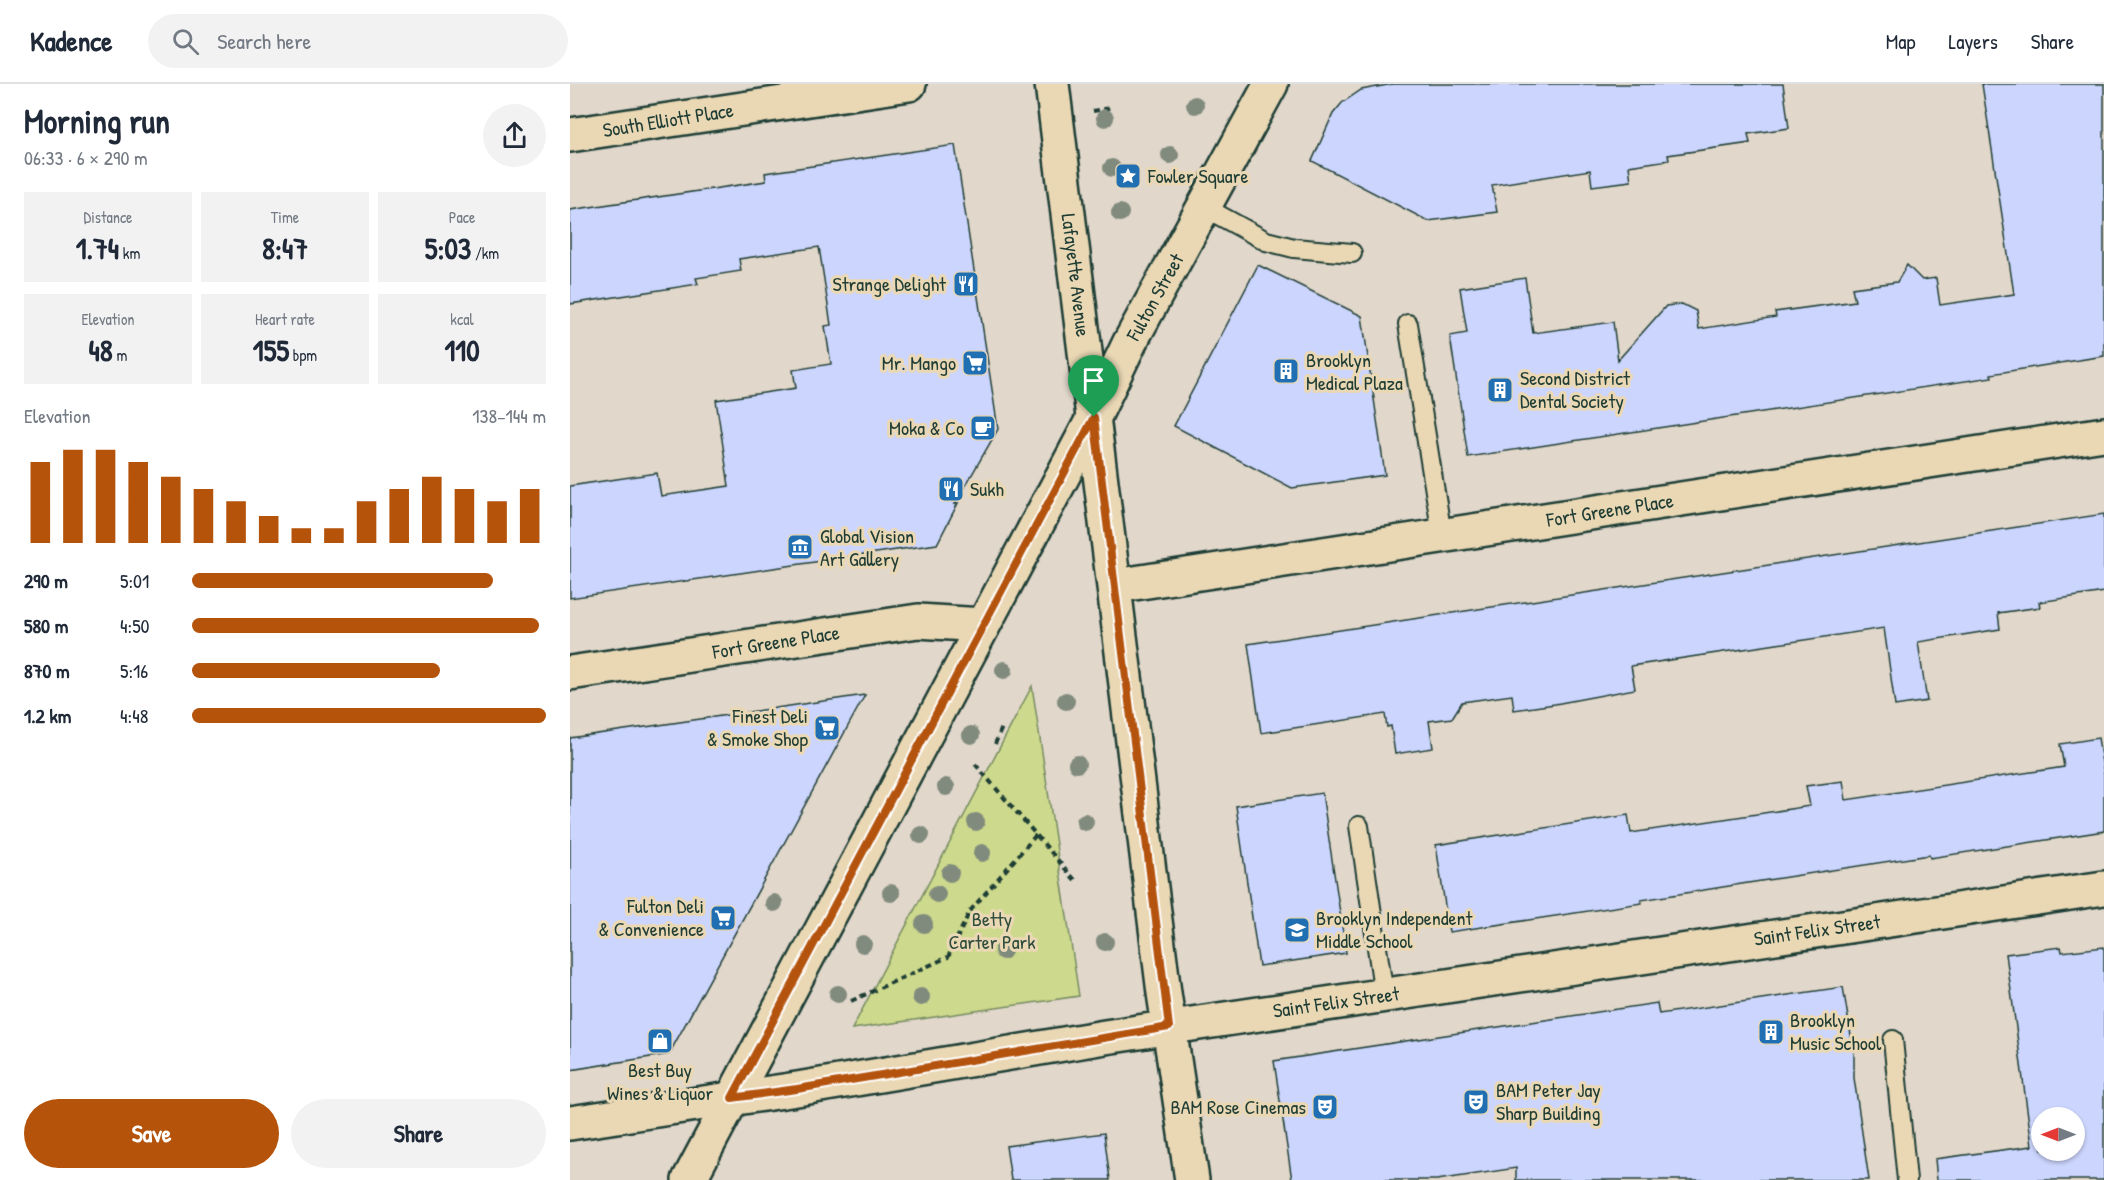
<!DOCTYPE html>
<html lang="en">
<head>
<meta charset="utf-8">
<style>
  :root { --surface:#fff; --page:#f2f2f3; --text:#1f2937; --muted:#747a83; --line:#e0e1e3; --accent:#b45309 }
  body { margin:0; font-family:"Patrick Hand",sans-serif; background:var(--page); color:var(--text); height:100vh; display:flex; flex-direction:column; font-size:22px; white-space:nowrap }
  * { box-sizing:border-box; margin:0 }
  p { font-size:20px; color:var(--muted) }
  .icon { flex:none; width:33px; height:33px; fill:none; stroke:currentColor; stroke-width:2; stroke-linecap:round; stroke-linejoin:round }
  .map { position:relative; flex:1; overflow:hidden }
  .sheet { display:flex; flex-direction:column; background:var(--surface); width:570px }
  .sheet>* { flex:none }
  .needle { width:39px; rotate:270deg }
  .fabs { position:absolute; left:1461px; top:1023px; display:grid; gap:12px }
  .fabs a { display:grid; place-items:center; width:54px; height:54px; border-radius:50%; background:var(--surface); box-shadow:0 2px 4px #0004; font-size:30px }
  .pin { position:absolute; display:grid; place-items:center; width:51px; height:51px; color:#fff; margin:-62px -26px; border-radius:50% 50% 50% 0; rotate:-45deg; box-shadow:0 0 6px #0007 }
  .pin .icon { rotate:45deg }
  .round { display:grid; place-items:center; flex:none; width:63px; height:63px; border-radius:32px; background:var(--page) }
  .headline { display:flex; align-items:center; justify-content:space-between; height:102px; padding:0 24px }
  h1 { font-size:33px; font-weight:700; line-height:45px }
  .stats { display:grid; grid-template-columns:repeat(3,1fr); gap:9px; height:102px; padding:6px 24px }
  .stats div { display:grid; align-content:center; border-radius:0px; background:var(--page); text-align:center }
  .stats b { font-size:30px; font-weight:700 }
  .stats small { font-size:16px; font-weight:400 }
  .stats p { font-size:16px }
  .chart { height:168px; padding:12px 24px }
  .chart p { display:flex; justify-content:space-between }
  .chart svg { width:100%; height:108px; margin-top:6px; stroke:var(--accent); stroke-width:6 }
  .action { display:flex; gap:12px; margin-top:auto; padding:12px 24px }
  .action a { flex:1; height:69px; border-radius:36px; background:var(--accent); color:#fff; font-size:24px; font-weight:700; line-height:69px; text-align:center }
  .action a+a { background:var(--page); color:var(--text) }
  ul { padding:0 24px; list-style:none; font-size:20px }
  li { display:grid; grid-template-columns:96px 72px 1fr; align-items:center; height:45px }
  li i { height:15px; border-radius:8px; background:var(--accent) }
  header { display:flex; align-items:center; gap:36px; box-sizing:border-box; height:84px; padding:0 30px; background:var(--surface); border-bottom:2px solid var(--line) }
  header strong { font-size:28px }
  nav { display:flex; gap:33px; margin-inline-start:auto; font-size:21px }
  .search { width:420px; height:54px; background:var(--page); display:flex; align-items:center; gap:15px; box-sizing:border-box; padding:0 21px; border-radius:33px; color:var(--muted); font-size:22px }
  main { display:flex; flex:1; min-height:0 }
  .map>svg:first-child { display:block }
  .green { fill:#cdd98c; stroke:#768b60; stroke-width:1.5 }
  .building { fill:#ccd5fd; stroke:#1f3d34; stroke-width:1.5; fill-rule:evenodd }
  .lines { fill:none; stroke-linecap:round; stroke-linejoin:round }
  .lane-casing { stroke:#1f3d34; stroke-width:22 }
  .street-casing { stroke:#1f3d34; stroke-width:38 }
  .secondary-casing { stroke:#1f3d34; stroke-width:38 }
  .path { stroke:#1f3d34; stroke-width:4; stroke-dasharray:6 4.5; stroke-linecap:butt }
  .lane { stroke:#ead8b5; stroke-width:18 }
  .street { stroke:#ead8b5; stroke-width:33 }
  .secondary { stroke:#ead8b5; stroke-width:33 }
  .tree { fill:#808b7d }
  .route-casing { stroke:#fff; stroke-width:12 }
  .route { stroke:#b45309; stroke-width:8 }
  .labels { text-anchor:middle; stroke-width:6; stroke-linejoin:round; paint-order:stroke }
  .street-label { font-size:20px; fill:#1f3d34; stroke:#ead8b5 }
  .poi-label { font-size:20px; fill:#1f3d34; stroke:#ead8b5; text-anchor:start }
  .park-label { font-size:20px; fill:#304d3d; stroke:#ead8b5 }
</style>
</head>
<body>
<header>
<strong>Kadence</strong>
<div class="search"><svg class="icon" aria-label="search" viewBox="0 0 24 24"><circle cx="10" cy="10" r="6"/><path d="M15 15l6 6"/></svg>Search here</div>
<nav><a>Map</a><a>Layers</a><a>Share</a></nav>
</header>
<main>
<section class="sheet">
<div class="headline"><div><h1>Morning run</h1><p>06:33 · 6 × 290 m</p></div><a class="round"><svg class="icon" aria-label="share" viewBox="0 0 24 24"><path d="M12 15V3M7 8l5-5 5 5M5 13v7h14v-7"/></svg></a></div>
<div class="stats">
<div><p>Distance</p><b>1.74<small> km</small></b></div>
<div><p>Time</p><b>8:47</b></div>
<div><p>Pace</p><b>5:03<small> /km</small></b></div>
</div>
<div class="stats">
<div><p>Elevation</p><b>48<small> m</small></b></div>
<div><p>Heart rate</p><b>155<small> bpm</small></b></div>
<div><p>kcal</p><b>110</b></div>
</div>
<div class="chart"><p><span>Elevation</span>138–144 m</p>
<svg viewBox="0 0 160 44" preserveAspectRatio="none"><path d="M5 44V11M15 44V6M25 44V6M35 44V11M45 44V17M55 44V22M65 44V27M75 44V33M85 44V38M95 44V38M105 44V27M115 44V22M125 44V17M135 44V22M145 44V27M155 44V22"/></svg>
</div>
<ul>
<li><b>290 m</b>5:01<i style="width:85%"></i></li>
<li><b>580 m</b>4:50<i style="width:98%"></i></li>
<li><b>870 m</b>5:16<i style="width:70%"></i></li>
<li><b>1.2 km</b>4:48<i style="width:100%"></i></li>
</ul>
<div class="action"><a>Save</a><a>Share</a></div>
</section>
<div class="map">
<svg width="1534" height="1096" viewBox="0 0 1534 1096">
  <rect width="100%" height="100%" fill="#e1d7cb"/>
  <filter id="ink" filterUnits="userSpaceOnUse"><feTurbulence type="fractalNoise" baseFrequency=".0167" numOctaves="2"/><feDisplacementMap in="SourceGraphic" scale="12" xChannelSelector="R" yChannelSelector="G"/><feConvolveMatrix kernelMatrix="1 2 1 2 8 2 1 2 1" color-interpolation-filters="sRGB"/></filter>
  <g filter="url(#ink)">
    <polygon class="green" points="462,602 509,912 282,945"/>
    <g class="building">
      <polygon points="823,0 1213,0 1219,44 1178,50 1180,59 1098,71 1099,76 1059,82 1061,97 1022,102 1020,86 922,101 927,128 858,137 742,77 763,30 772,19 791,6"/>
      <polygon points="1412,0 1534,0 1534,272 1421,290 1422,293 898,373 880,252 897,249 890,204 955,194 963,249 1043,238 1048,276 1096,222 1112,220 1126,227 1129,245 1206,233 1205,228 1285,217 1282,204 1327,198 1337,181 1352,196 1366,194 1370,221 1444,210"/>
      <polygon points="385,61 428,345 385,420 388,419 367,460 0,514 0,402 87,389 91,412 159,402 146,316 226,304 223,286 261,280 255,242 261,241 249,163 169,175 171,187 126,194 128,200 0,220 0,126 196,97 195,89"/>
      <polygon points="688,181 792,232 815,391 722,404 604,342"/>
      <polygon points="1534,430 1534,508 1469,518 1470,523 1428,529 1430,545 1348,558 1357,617 1325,622 1314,544 1061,582 1065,605 985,620 944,626 942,611 892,618 882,634 859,637 863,664 825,670 821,642 817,643 815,630 691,649 678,560"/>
      <polygon points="295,611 99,970 0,986 0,654"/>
      <polygon points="1528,654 1534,691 1534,747 1360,774 1359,771 1178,799 1071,816 1072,819 879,848 866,761 1058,731 1061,749 1240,722 1236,702 1273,697 1276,716 1494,683 1490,660"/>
      <polygon points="752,709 776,869 689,882 666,722"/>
      <path d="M 1491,863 L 1492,868 L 1534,863 L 1534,1096 L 1367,1096 L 1365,1075 L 1462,1062 L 1436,870 ZM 1472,1034 L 1504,1034 L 1504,1066 L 1472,1066 Z"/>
      <polygon points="1273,903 1284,970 1284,994 1299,1096 946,1096 946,1084 867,1096 722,1096 704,977 1087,919 1089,930"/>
      <polygon points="534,1049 540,1096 441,1096 436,1062"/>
    </g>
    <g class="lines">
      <g class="lane-casing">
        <g id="lane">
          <polyline points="634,123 696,157 724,164 782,169"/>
          <polyline points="838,240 872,451"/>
          <polyline points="789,742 814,911"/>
          <polyline points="1323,956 1337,1096"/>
        </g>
      </g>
      <g class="street-casing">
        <g id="street">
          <polyline points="0,51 339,0"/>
          <polyline points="545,502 1534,350"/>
          <polyline points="0,589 348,537 413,541"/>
          <polyline points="0,1039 227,1005 535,953 1534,804"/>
        </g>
      </g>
      <g class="secondary-casing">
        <g id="secondary">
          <polyline points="482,0 594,909 622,1096"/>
          <polyline points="119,1096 524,333 560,258 701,0"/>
        </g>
      </g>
      <g class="path">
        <polyline points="523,27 540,24"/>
        <polyline points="425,660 433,641"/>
        <polyline points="405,680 505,796"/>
        <polyline points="281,917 378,873 400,827 466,751"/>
      </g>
      <use href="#lane" class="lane"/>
      <use href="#street" class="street"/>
      <use href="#secondary" class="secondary"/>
    </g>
    <g class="tree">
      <circle cx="625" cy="21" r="9"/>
      <circle cx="535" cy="34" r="9"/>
      <circle cx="600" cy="71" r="9"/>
      <circle cx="542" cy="84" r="9"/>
      <circle cx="550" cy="129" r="9"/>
      <circle cx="434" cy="586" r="9"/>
      <circle cx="496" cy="617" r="9"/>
      <circle cx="401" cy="651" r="9"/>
      <circle cx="507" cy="680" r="9"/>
      <circle cx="376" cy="703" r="9"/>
      <circle cx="406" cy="738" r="9"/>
      <circle cx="515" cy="738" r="9"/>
      <circle cx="351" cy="751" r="9"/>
      <circle cx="412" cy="769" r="9"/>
      <circle cx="380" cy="789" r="9"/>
      <circle cx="321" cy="809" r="9"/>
      <circle cx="367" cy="810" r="9"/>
      <circle cx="204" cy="819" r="9"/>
      <circle cx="354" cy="840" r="9"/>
      <circle cx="535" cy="858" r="9"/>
      <circle cx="293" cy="860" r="9"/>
      <circle cx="433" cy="867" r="9"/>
      <circle cx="268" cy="910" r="9"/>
      <circle cx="351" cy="913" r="9"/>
    </g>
  </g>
  <g class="lines" filter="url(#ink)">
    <g class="route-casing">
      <polygon id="route" points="524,333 599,943 227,1005 162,1014"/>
    </g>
    <use href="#route" class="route"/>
  </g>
  <defs>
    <g id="sight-square" transform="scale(1.35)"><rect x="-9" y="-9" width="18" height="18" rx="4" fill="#1f6fb2" stroke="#ead8b5"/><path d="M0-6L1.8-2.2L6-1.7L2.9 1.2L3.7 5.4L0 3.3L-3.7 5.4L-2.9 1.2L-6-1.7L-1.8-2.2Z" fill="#fff"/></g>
    <g id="restaurant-square" transform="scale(1.35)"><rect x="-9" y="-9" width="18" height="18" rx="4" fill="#1f6fb2" stroke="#ead8b5"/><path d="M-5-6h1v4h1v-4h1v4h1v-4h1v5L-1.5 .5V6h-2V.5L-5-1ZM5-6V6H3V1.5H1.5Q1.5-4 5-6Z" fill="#fff"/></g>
    <g id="supermarket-square" transform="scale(1.35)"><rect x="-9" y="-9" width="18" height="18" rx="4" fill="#1f6fb2" stroke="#ead8b5"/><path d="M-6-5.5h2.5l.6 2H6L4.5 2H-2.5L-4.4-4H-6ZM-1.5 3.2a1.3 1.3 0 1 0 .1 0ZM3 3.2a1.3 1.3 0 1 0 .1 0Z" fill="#fff"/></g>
    <g id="building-square" transform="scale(1.35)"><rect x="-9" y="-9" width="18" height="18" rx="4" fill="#1f6fb2" stroke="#ead8b5"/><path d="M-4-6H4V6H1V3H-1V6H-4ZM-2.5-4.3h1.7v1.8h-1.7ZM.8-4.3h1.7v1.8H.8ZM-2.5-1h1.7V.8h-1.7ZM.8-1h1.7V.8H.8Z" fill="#fff"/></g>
    <g id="cafe-square" transform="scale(1.35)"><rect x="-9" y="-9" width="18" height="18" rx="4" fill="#1f6fb2" stroke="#ead8b5"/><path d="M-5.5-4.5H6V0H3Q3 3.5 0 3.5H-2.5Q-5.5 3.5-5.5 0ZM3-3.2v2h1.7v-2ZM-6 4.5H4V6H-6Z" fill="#fff"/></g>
    <g id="museum-square" transform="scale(1.35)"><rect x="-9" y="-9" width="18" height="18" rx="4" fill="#1f6fb2" stroke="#ead8b5"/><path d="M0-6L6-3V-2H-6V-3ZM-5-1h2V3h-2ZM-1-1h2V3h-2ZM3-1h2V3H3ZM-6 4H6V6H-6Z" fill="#fff"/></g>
    <g id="school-square" transform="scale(1.35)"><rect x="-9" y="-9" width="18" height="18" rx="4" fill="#1f6fb2" stroke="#ead8b5"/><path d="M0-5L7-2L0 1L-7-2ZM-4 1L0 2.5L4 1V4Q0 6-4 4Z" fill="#fff"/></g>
    <g id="shop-square" transform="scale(1.35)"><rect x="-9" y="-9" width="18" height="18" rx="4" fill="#1f6fb2" stroke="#ead8b5"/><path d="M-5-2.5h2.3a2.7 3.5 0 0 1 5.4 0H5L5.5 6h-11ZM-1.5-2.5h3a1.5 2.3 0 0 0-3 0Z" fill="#fff"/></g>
    <g id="theatre-square" transform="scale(1.35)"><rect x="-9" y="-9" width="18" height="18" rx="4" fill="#1f6fb2" stroke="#ead8b5"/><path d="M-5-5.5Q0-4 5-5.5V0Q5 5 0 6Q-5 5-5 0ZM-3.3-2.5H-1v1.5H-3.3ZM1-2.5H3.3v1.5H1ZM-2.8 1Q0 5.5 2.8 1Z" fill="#fff"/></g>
  </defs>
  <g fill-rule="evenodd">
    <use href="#sight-square" x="558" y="92"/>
    <use href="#restaurant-square" x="396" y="200"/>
    <use href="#supermarket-square" x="405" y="279"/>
    <use href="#building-square" x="716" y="287"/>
    <use href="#building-square" x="930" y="306"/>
    <use href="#cafe-square" x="413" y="344"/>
    <use href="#restaurant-square" x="381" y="405"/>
    <use href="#museum-square" x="230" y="463"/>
    <use href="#supermarket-square" x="257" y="644"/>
    <use href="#supermarket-square" x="153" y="834"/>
    <use href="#school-square" x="727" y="846"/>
    <use href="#building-square" x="1201" y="948"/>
    <use href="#shop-square" x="90" y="957"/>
    <use href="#theatre-square" x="906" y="1018"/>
    <use href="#theatre-square" x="755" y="1023"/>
  </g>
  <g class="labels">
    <g class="street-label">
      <text transform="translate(98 36) rotate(-9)" y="7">South Elliott Place</text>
      <text transform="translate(506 191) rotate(83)" y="7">Lafayette Avenue</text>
      <text transform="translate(585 213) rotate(-61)" y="7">Fulton Street</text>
      <text transform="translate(1040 426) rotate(-9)" y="7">Fort Greene Place</text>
      <text transform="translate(206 558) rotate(-9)" y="7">Fort Greene Place</text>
      <text transform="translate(1247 846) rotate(-8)" y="7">Saint Felix Street</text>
      <text transform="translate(766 918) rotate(-8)" y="7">Saint Felix Street</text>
    </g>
    <g class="poi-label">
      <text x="578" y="99">Fowler Square</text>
      <text x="376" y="207" text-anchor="end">Strange Delight</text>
      <text x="736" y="283">Brooklyn<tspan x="736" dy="23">Medical Plaza</tspan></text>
      <text x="386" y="286" text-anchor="end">Mr. Mango</text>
      <text x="950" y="301">Second District<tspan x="950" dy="23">Dental Society</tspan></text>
      <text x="394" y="351" text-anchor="end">Moka &amp; Co</text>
      <text x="400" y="412">Sukh</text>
      <text x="250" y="459">Global Vision<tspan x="250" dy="23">Art Gallery</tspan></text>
      <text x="238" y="639" text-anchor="end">Finest Deli<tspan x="238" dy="23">&amp; Smoke Shop</tspan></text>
      <text x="134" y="829" text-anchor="end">Fulton Deli<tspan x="134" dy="23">&amp; Convenience</tspan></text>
      <text x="746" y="841">Brooklyn Independent<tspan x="746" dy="23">Middle School</tspan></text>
      <text x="1220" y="943">Brooklyn<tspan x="1220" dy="23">Music School</tspan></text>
      <text x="90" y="993" text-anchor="middle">Best Buy<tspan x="90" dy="23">Wines &amp; Liquor</tspan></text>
      <text x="926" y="1013">BAM Peter Jay<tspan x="926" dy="23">Sharp Building</tspan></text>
      <text x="736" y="1030" text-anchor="end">BAM Rose Cinemas</text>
    </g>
    <g class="park-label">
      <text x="422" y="842">Betty<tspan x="422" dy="23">Carter Park</tspan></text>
    </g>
  </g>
</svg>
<div class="fabs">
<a><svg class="needle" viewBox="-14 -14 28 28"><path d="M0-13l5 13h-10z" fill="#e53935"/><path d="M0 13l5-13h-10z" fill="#747a83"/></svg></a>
</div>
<div class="pin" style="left:524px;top:333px;background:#1e9e55"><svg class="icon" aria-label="arrive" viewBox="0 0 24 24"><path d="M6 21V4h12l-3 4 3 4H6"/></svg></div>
</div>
</main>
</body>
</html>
